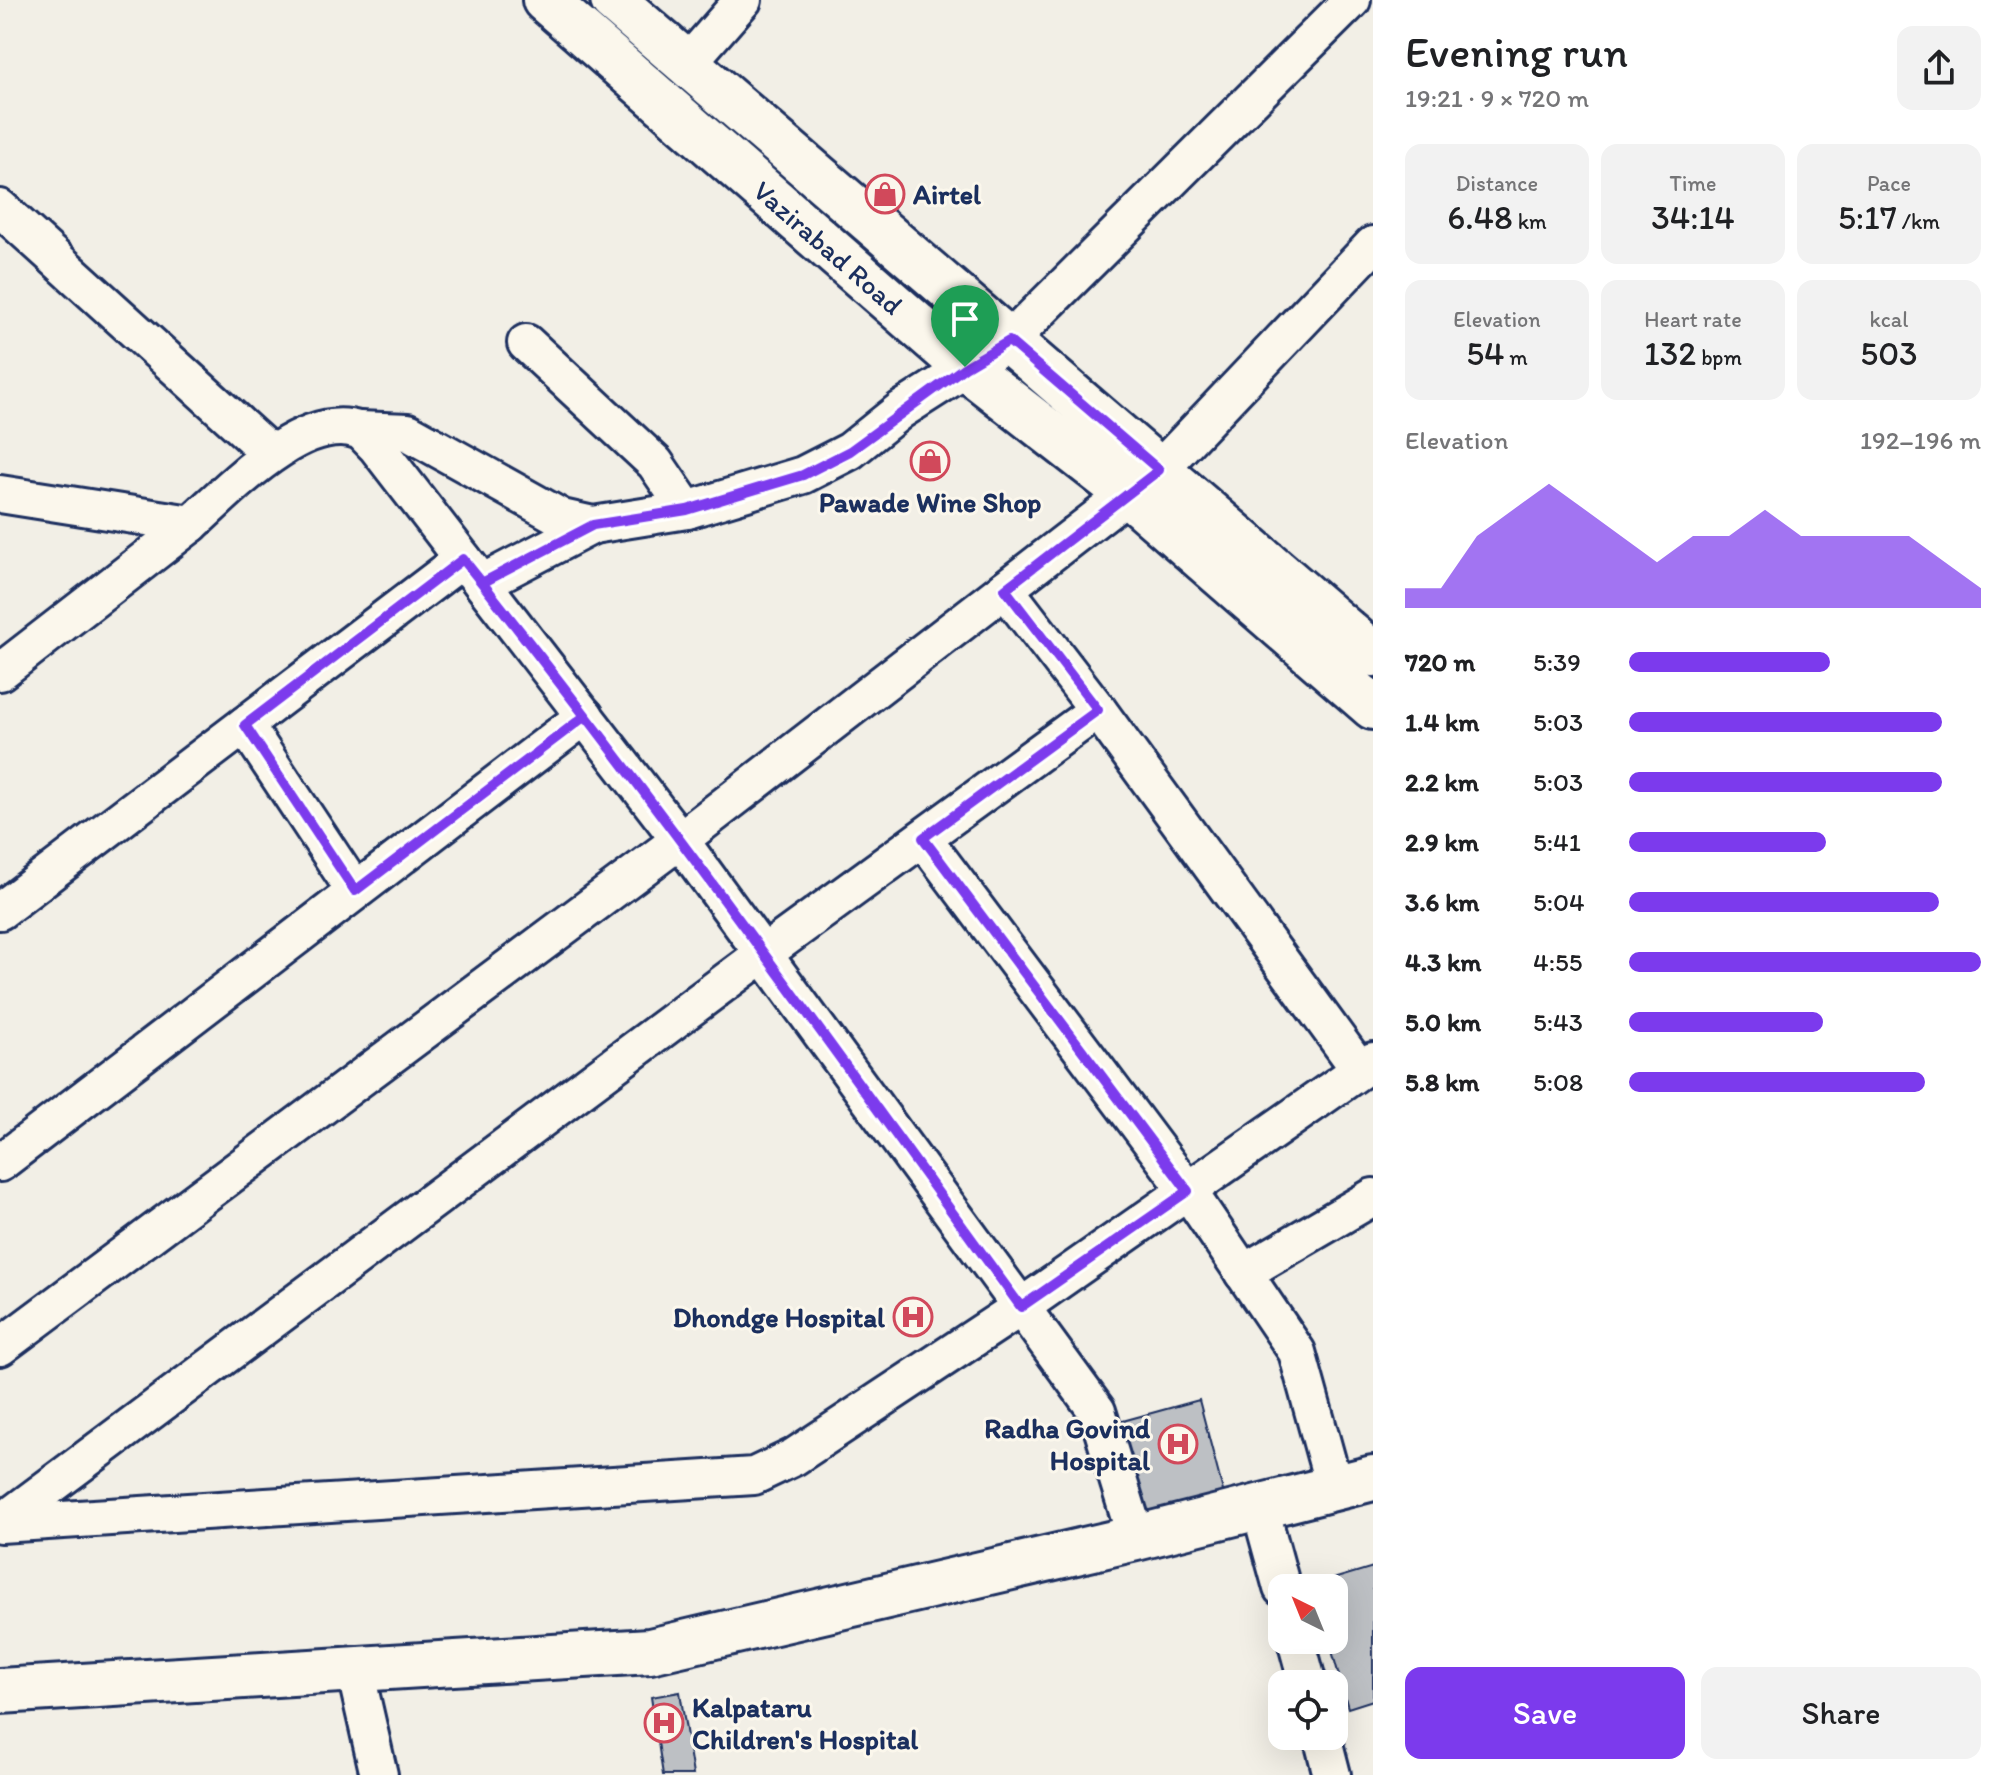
<!DOCTYPE html>
<html lang="en">
<head>
<meta charset="utf-8">
<style>
  :root { --surface:#fff; --page:#f2f2f2; --text:#202124; --muted:#757577; --accent:#7c3aed }
  body { margin:0; font-family:Itim,sans-serif; background:var(--page); color:var(--text); height:100vh; display:flex; flex-direction:column; font-size:30px; white-space:nowrap }
  * { box-sizing:border-box; margin:0 }
  p { font-size:26px; color:var(--muted) }
  .icon { flex:none; width:44px; height:44px; fill:none; stroke:currentColor; stroke-width:2; stroke-linecap:round; stroke-linejoin:round }
  .map { position:relative; flex:1; overflow:hidden }
  .side { display:flex; flex-direction:column; background:var(--surface); width:640px }
  .side>* { flex:none }
  .needle { width:52px; rotate:317deg }
  .fabs { position:absolute; left:1268px; top:1574px; display:grid; gap:16px }
  .fabs a { display:grid; place-items:center; width:80px; height:80px; border-radius:16px; background:var(--surface); box-shadow:0 8px 32px #0002; font-size:40px }
  .pin { position:absolute; display:grid; place-items:center; width:68px; height:68px; color:#fff; margin:-82px -34px; border-radius:50% 50% 50% 0; rotate:-45deg; box-shadow:0 0 8px #0007 }
  .pin .icon { rotate:45deg }
  .round { display:grid; place-items:center; flex:none; width:84px; height:84px; border-radius:16px; background:var(--page) }
  .head { display:flex; align-items:center; justify-content:space-between; height:136px; padding:0 32px }
  h1 { font-size:44px; font-weight:600; line-height:60px }
  .figures { display:grid; grid-template-columns:repeat(3,1fr); gap:12px; height:136px; padding:8px 32px }
  .figures div { display:grid; align-content:center; border-radius:16px; background:var(--page); text-align:center }
  .figures b { font-size:34px; font-weight:600 }
  .figures small { font-size:22px; font-weight:400 }
  .figures p { font-size:22px }
  .chart { height:224px; padding:16px 32px }
  .chart p { display:flex; justify-content:space-between }
  .chart svg { width:100%; height:144px; margin-top:8px; fill:var(--accent); opacity:.7 }
  .primary-button { display:flex; gap:16px; margin-top:auto; padding:16px 32px }
  .primary-button a { flex:1; height:92px; border-radius:16px; background:var(--accent); color:#fff; font-size:32px; font-weight:600; line-height:92px; text-align:center }
  .primary-button a+a { background:var(--page); color:var(--text) }
  ul { padding:0 32px; list-style:none; font-size:26px }
  li { display:grid; grid-template-columns:128px 96px 1fr; align-items:center; height:60px }
  li i { height:20px; border-radius:10px; background:var(--accent) }
  main { display:flex; flex:1; min-height:0 }
  .map>svg:first-child { display:block }
  .building { fill:#bdc0c4; stroke:#1b2f5e; stroke-width:2 }
  .lines { fill:none; stroke-linecap:round; stroke-linejoin:round }
  .street-casing { stroke:#1b2f5e; stroke-width:42 }
  .secondary-casing { stroke:#1b2f5e; stroke-width:50 }
  .primary-casing { stroke:#1b2f5e; stroke-width:50 }
  .street { stroke:#fbf7ec; stroke-width:36 }
  .secondary { stroke:#fbf7ec; stroke-width:44 }
  .primary { stroke:#fbf7ec; stroke-width:44 }
  .route-casing { stroke:#fff; stroke-width:16 }
  .route { stroke:#7c3aed; stroke-width:10 }
  .labels { text-anchor:middle; stroke-width:6; stroke-linejoin:round; paint-order:stroke }
  .poi-label { font-size:28px; font-weight:bold; fill:#1b2f5e; stroke:#fbf7ec; text-anchor:start }
  .street-label { font-size:28px; fill:#1b2f5e; stroke:#fbf7ec }
</style>
</head>
<body>
<main>
<div class="map">
<svg width="1373" height="1775" viewBox="0 0 1373 1775">
  <rect width="100%" height="100%" fill="#f2efe6"/>
  <filter id="ink" filterUnits="userSpaceOnUse"><feTurbulence type="fractalNoise" baseFrequency=".0125" numOctaves="2"/><feDisplacementMap in="SourceGraphic" scale="16" xChannelSelector="R" yChannelSelector="G"/><feConvolveMatrix kernelMatrix="1 2 1 2 8 2 1 2 1" color-interpolation-filters="sRGB"/></filter>
  <g filter="url(#ink)">
    <g class="building">
      <polygon points="1199,1400 1227,1506 1148,1527 1119,1422"/>
      <polygon points="1373,1567 1373,1700 1348,1708 1329,1640 1334,1640 1334,1588 1314,1588 1313,1585"/>
      <polygon points="680,1692 693,1775 663,1775 651,1697"/>
    </g>
    <g class="lines">
      <g class="street-casing">
        <g id="street">
          <polyline points="687,64 743,0"/>
          <polyline points="0,208 270,453"/>
          <polyline points="526,343 655,463 687,510"/>
          <polyline points="359,430 408,432 562,518 593,525 687,510 803,475 850,451 901,410 1009,341 1352,0"/>
          <path d="M 0,494 L 191,524 C 228,491 302,411 358,430 C 364,432 371,442 376,446 L 680,840 L 1159,470 L 1373,245"/>
          <polyline points="482,583 593,525"/>
          <polyline points="0,672 191,524"/>
          <polyline points="1098,710 1360,1070"/>
          <polyline points="245,725 355,891"/>
          <polyline points="923,838 1188,1191 1297,1352 1335,1490"/>
          <polyline points="0,911 463,559"/>
          <polyline points="0,1163 585,716"/>
          <polyline points="1243,1273 1373,1197"/>
          <polyline points="0,1347 680,840 1097,1411 1136,1538"/>
          <polyline points="1260,1508 1282,1588"/>
          <polyline points="1,1523 763,954 1098,710 1005,589"/>
          <polyline points="0,1524 754,1476 794,1457 1021,1307 1373,1061"/>
          <polyline points="1296,1640 1308,1684"/>
          <polyline points="355,1670 379,1775"/>
          <polyline points="1322,1736 1332,1775"/>
        </g>
      </g>
      <g class="secondary-casing">
        <polyline id="secondary" points="0,1691 650,1651 1136,1538 1373,1478"/>
      </g>
      <g class="primary-casing">
        <g id="primary">
          <path id="s1" d="M 545,0 L 965,367 L 1128,494 L 1373,707"/>
          <polyline points="613,0 1373,654"/>
        </g>
      </g>
      <use href="#street" class="street"/>
      <use href="#secondary" class="secondary"/>
      <use href="#primary" class="primary"/>
    </g>
  </g>
  <g class="lines" filter="url(#ink)">
    <g class="route-casing">
      <path id="route" d="M 965,367 L 850,451 L 803,475 L 687,510 L 593,525 L 482,583 L 585,716 L 355,891 L 245,725 L 463,559 C 658,802 838,1056 1021,1307 L 1188,1191 L 923,838 L 1098,710 L 1005,589 L 1159,470 L 1009,341 L 965,367"/>
    </g>
    <use href="#route" class="route"/>
  </g>
  <defs>
    <g id="shop-ring" transform="scale(2)"><circle r="9.5" fill="#fbf7ec" stroke="#d1495b" stroke-width="1.5"/><path d="M-5-2.5h2.3a2.7 3.5 0 0 1 5.4 0H5L5.5 6h-11ZM-1.5-2.5h3a1.5 2.3 0 0 0-3 0Z" fill="#d1495b"/></g>
    <g id="hospital-ring" transform="scale(2)"><circle r="9.5" fill="#fbf7ec" stroke="#d1495b" stroke-width="1.5"/><path d="M-5-5h3v3.5h4V-5h3V5h-3V1.5h-4V5h-3Z" fill="#d1495b"/></g>
  </defs>
  <g fill-rule="evenodd">
    <use href="#shop-ring" x="885" y="194"/>
    <use href="#shop-ring" x="930" y="461"/>
    <use href="#hospital-ring" x="913" y="1317"/>
    <use href="#hospital-ring" x="1178" y="1444"/>
    <use href="#hospital-ring" x="664" y="1723"/>
  </g>
  <g class="labels">
    <g class="poi-label">
      <text x="913" y="204">Airtel</text>
      <text x="930" y="512" text-anchor="middle">Pawade Wine Shop</text>
      <text x="885" y="1327" text-anchor="end">Dhondge Hospital</text>
      <text x="1150" y="1438" text-anchor="end">Radha Govind<tspan x="1150" dy="32">Hospital</tspan></text>
      <text x="692" y="1717">Kalpataru<tspan x="692" dy="32">Children's Hospital</tspan></text>
    </g>
    <g class="street-label">
      <text dy="10" stroke="none"><textPath href="#s1" startOffset="376">Vazirabad Road</textPath></text>
    </g>
  </g>
</svg>
<div class="fabs">
<a><svg class="needle" viewBox="-14 -14 28 28"><path d="M0-13l5 13h-10z" fill="#e53935"/><path d="M0 13l5-13h-10z" fill="#757577"/></svg></a>
<a><svg class="icon" aria-label="locate" viewBox="0 0 24 24"><circle cx="12" cy="12" r="6"/><path d="M12 2v4M12 18v4M2 12h4M18 12h4"/></svg></a>
</div>
<div class="pin" style="left:965px;top:367px;background:#1e9e55"><svg class="icon" aria-label="arrive" viewBox="0 0 24 24"><path d="M6 21V4h12l-3 4 3 4H6"/></svg></div>
</div>
<section class="side">
<div class="head"><div><h1>Evening run</h1><p>19:21 · 9 × 720 m</p></div><a class="round"><svg class="icon" aria-label="share" viewBox="0 0 24 24"><path d="M12 15V3M7 8l5-5 5 5M5 13v7h14v-7"/></svg></a></div>
<div class="figures">
<div><p>Distance</p><b>6.48<small> km</small></b></div>
<div><p>Time</p><b>34:14</b></div>
<div><p>Pace</p><b>5:17<small> /km</small></b></div>
</div>
<div class="figures">
<div><p>Elevation</p><b>54<small> m</small></b></div>
<div><p>Heart rate</p><b>132<small> bpm</small></b></div>
<div><p>kcal</p><b>503</b></div>
</div>
<div class="chart"><p><span>Elevation</span>192–196 m</p>
<svg viewBox="0 0 160 44" preserveAspectRatio="none"><path d="M0 44V38L10 38L20 22L30 14L40 6L50 14L60 22L70 30L80 22L90 22L100 14L110 22L120 22L130 22L140 22L150 30L160 38V44z"/></svg>
</div>
<ul>
<li><b>720 m</b>5:39<i style="width:57%"></i></li>
<li><b>1.4 km</b>5:03<i style="width:89%"></i></li>
<li><b>2.2 km</b>5:03<i style="width:89%"></i></li>
<li><b>2.9 km</b>5:41<i style="width:56%"></i></li>
<li><b>3.6 km</b>5:04<i style="width:88%"></i></li>
<li><b>4.3 km</b>4:55<i style="width:100%"></i></li>
<li><b>5.0 km</b>5:43<i style="width:55%"></i></li>
<li><b>5.8 km</b>5:08<i style="width:84%"></i></li>
</ul>
<div class="primary-button"><a>Save</a><a>Share</a></div>
</section>
</main>
</body>
</html>
